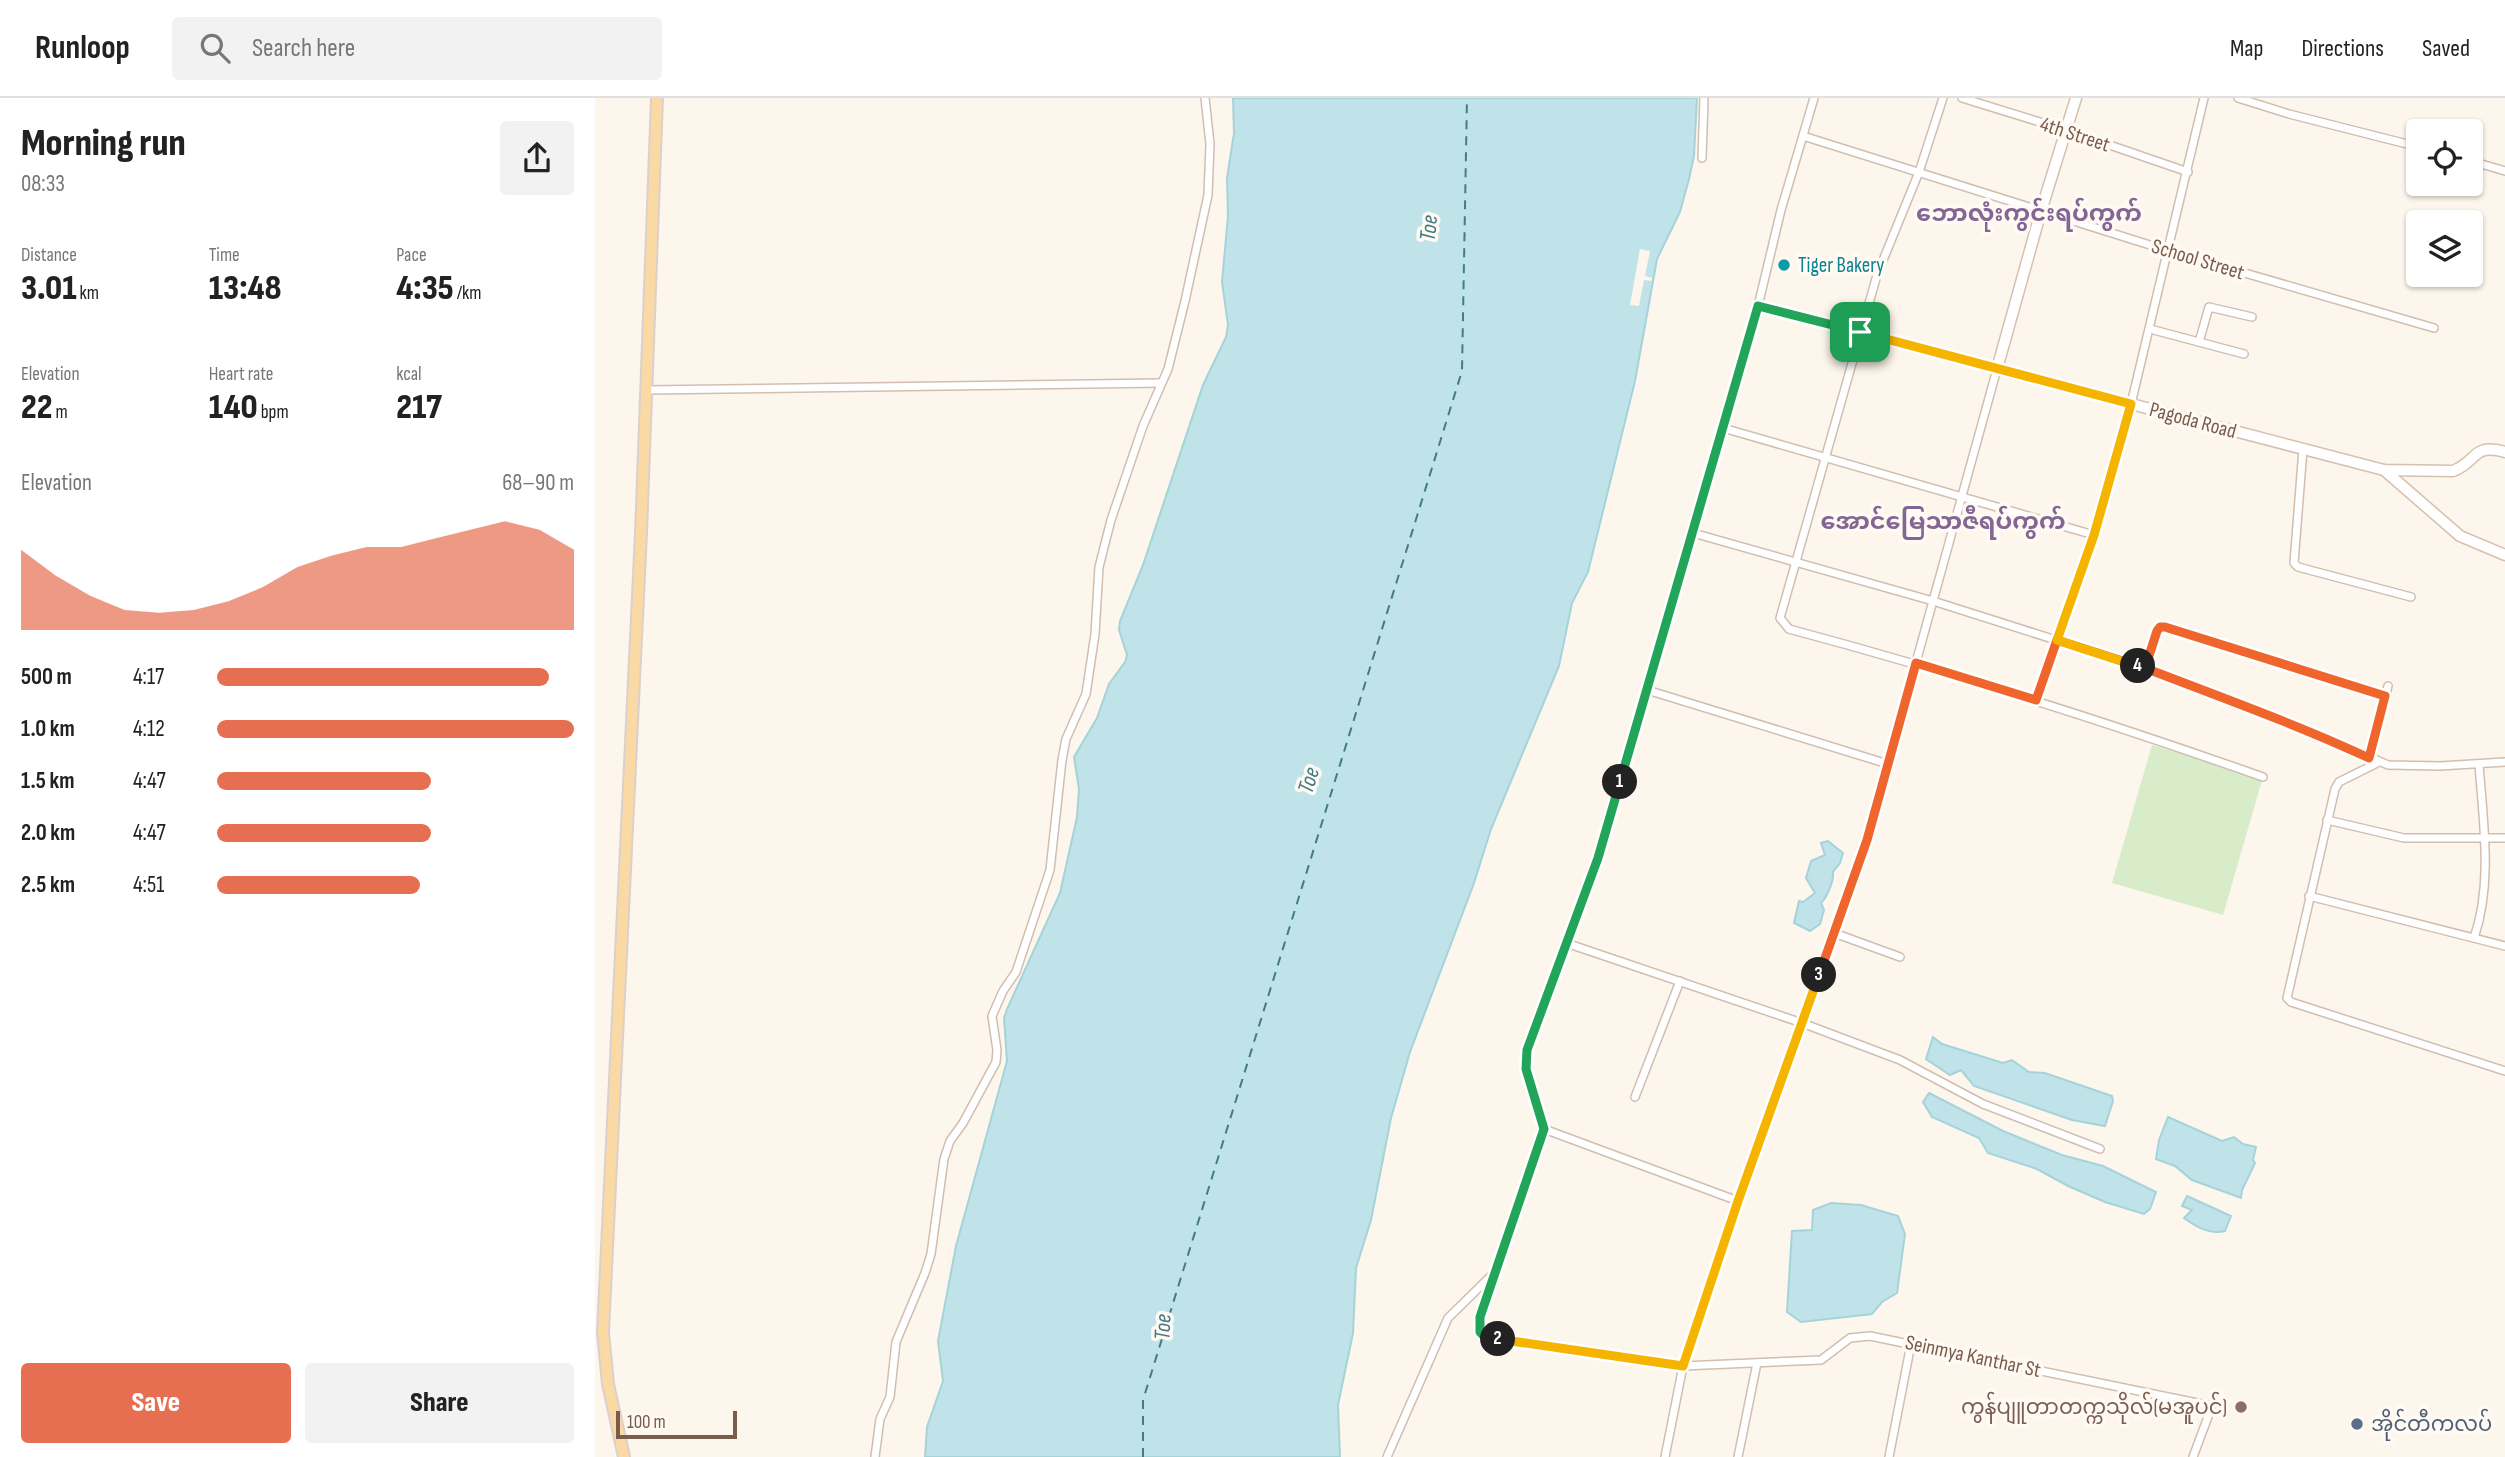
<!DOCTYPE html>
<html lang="en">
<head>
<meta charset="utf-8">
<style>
  :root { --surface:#fff; --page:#f2f2f2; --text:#222; --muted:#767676; --line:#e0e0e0; --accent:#e76f51 }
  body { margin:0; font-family:"Sofia Sans Condensed","Noto Sans Myanmar",sans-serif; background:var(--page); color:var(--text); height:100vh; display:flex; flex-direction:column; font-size:26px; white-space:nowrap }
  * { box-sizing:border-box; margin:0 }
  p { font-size:23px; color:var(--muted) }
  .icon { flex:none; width:38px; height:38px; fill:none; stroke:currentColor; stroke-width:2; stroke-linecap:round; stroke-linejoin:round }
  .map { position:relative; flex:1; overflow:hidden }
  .sheet { display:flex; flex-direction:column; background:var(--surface); width:595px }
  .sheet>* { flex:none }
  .fabs { position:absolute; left:1811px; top:21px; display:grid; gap:14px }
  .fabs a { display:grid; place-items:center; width:77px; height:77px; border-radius:7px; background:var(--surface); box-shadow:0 2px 5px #0004; font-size:35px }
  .scale { position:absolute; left:21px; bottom:18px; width:121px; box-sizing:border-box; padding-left:7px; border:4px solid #7a5c4d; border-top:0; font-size:19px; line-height:24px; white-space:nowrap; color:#7a5c4d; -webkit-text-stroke:5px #fffaf3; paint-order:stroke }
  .pin { position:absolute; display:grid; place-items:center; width:60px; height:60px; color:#fff; margin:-30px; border-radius:14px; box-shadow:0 4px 10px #0006 }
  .km { position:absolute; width:35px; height:35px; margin:-18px; border-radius:50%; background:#222; color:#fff; font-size:19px; line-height:35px; text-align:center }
  .round { display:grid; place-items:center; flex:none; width:74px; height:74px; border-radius:7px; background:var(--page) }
  .headline { display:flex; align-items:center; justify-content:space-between; height:119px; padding:0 21px }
  h1 { font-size:38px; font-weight:800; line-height:52px }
  .figures { display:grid; grid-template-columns:repeat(3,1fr); gap:10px; height:119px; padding:7px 21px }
  .figures div { display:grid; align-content:center }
  .figures b { font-size:35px; font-weight:800 }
  .figures small { font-size:19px; font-weight:400 }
  .figures p { font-size:19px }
  .chart { height:196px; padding:14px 21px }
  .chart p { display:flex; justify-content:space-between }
  .chart svg { width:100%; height:126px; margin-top:7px; fill:var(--accent); opacity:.7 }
  .primary-button { display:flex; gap:14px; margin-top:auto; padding:14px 21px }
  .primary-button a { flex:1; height:80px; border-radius:7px; background:var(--accent); color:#fff; font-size:28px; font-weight:800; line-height:80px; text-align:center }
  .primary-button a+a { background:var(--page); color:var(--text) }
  ul { padding:0 21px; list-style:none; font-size:23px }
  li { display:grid; grid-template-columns:112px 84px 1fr; align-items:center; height:52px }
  li i { height:18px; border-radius:9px; background:var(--accent) }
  header { display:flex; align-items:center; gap:42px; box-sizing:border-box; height:98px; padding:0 35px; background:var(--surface); border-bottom:2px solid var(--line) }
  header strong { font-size:33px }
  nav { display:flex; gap:38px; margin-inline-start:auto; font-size:24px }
  .search { width:490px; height:63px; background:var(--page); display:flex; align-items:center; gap:18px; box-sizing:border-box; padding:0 24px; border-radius:7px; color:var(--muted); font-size:26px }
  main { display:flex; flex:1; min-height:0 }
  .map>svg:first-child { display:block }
  .green { fill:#d8ecc9 }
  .water { fill:#bfe3e8; stroke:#a5d3da; stroke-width:2 }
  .pier { fill:#fdf6ec }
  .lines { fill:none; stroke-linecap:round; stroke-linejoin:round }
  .ferry { stroke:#437c86; stroke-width:2; stroke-dasharray:9 7; stroke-linecap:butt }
  .minor-casing { stroke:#d1beb0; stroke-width:10 }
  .secondary-casing { stroke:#d6c0b0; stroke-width:13 }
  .primary-casing { stroke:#dad1cd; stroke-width:14 }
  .minor { stroke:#fff; stroke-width:7 }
  .secondary { stroke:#fff; stroke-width:10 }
  .primary { stroke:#fbd9a5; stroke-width:10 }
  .split-1-casing { stroke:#fff; stroke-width:14 }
  .split-2-casing { stroke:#fff; stroke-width:14 }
  .split-3-casing { stroke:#fff; stroke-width:14 }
  .split-4-casing { stroke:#fff; stroke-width:14 }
  .split-5-casing { stroke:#fff; stroke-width:14 }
  .split-6-casing { stroke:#fff; stroke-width:14 }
  .split-1 { stroke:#22a559; stroke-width:9 }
  .split-2 { stroke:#22a559; stroke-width:9 }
  .split-3 { stroke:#f5b400; stroke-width:9 }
  .split-4 { stroke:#f0652b; stroke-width:9 }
  .split-5 { stroke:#f0652b; stroke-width:9 }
  .split-6 { stroke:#f5b400; stroke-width:9 }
  .culture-dot { fill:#0f9aa8; stroke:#fffaf3; stroke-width:2.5 }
  .education-dot { fill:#8d6e63; stroke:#fffaf3; stroke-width:2.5 }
  .service-dot { fill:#5c6f8a; stroke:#fffaf3; stroke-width:2.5 }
  .labels { text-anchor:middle; stroke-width:7; stroke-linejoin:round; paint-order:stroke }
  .street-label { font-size:21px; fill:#7a5c4d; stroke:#fffaf3 }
  .culture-label { font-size:21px; fill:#0d838f; stroke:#fffaf3; text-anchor:start }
  .education-label { font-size:21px; fill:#785e54; stroke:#fffaf3; text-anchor:end }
  .service-label { font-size:21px; fill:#4e5e75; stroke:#fffaf3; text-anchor:start }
  .water-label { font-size:23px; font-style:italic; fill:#437c86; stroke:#fffaf3 }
  .quarter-label { font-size:24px; font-weight:bold; fill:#846695; stroke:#fffaf3 }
</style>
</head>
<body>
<header>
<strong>Runloop</strong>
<div class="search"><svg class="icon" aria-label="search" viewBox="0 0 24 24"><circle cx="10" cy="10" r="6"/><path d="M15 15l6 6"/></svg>Search here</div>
<nav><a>Map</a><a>Directions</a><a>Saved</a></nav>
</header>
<main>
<section class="sheet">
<div class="headline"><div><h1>Morning run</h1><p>08:33</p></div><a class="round"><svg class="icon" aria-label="share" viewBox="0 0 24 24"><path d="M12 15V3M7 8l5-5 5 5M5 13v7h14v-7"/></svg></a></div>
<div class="figures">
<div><p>Distance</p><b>3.01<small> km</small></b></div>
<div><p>Time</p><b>13:48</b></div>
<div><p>Pace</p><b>4:35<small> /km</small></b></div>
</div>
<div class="figures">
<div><p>Elevation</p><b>22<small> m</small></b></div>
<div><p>Heart rate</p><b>140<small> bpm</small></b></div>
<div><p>kcal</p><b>217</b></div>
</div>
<div class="chart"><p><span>Elevation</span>68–90 m</p>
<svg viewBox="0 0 160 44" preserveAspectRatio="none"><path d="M0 44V16L10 25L20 32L30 37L40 38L50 37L60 34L70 29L80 22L90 18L100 15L110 15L120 12L130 9L140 6L150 9L160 16V44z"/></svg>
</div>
<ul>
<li><b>500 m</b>4:17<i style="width:93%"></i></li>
<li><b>1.0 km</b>4:12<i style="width:100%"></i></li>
<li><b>1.5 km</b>4:47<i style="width:60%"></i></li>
<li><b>2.0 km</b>4:47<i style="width:60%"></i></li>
<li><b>2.5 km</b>4:51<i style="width:57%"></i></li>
</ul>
<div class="primary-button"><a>Save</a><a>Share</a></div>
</section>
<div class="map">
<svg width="1910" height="1359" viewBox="0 0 1910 1359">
  <rect width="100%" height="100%" fill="#fdf6ec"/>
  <polygon class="green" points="1557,647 1668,679 1628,817 1517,785"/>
  <g class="water">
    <polygon points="638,0 1102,0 1099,58 1094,81 1085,114 1062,161 1040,283 993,474 977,505 964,568 896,731 879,785 815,954 796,1020 776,1122 761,1170 758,1235 743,1307 745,1359 330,1359 332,1329 348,1283 343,1243 361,1148 412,963 409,920 412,911 465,795 482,719 484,691 479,659 502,620 514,586 530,564 532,557 524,532 525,523 548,467 608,287 631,239 633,227 627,184 633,118 632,80 639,35"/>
    <path d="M 1233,743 L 1248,755 L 1245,765 L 1238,774 C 1239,783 1232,799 1226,805 L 1229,812 L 1225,826 L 1215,833 L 1199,825 L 1204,803 L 1208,804 L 1220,795 L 1211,780 L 1216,763 L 1230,757 L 1226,745 Z"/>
    <polygon points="1338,939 1347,946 1408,965 1417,962 1434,974 1450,975 1517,998 1518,1003 1510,1028 1477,1022 1379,988 1366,972 1355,977 1331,961"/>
    <polygon points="1334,995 1408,1033 1467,1057 1508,1068 1561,1094 1555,1111 1549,1116 1510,1104 1473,1088 1442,1071 1393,1055 1384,1040 1337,1019 1328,1004"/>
    <polygon points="1573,1019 1627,1043 1639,1039 1648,1046 1661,1049 1658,1062 1660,1065 1647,1092 1646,1100 1597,1082 1580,1068 1561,1061 1564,1042"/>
    <path d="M 1592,1098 L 1636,1118 L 1630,1133 C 1616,1137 1601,1129 1589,1120 L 1597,1112 L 1587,1108 Z"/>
    <polygon points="1236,1105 1266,1107 1303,1118 1310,1136 1302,1195 1287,1204 1277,1216 1206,1224 1192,1214 1197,1133 1217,1132 1218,1112"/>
  </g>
  <polygon class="pier" points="1045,151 1055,153 1050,178 1057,180 1057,183 1049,182 1044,208 1035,207"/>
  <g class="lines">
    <polyline class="ferry" points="548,1359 548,1302 867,273 872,0"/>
    <g class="minor-casing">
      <g id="minor">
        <polyline points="1219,0 1186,112 1163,208 1003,760 932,952 931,971 949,1031 883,1228 889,1238 896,1240 1088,1268 1226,1262 1255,1240 1275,1238 1617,1308 1598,1359"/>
        <path d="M 1348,0 L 1324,74 L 1282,177 L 1185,520 L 1194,531 C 1355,574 1512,624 1668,679"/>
        <polyline points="1367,0 1471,32 1593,74"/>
        <polyline points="1643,0 1694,16 1824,49"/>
        <polyline points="1208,38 1574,153 1839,230"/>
        <polyline points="1107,60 1109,0"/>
        <polyline points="1876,63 1910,73"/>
        <polyline points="1555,231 1649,256"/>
        <polyline points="1604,244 1614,209 1657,219"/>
        <polyline points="51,292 566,285"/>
        <polyline points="1128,330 1499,437"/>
        <polyline points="1708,351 1699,465 1703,469 1816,499"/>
        <polyline points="1098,435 1338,503 1546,569 1727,638 1793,667 1845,668 1910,664"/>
        <polyline points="1550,571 1562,533 1565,529 1570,529 1790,598"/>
        <polyline points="1052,592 1293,666"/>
        <polyline points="1441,602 1499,437 1536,306 1609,0"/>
        <polyline points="1774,659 1793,588"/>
        <polyline points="1784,664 1744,684 1740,691 1692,900 1696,904 1910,973"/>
        <polyline points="1732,722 1809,740 1910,740"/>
        <polyline points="1714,798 1910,848"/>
        <polyline points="1239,835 1305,859"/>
        <path d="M 1879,840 C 1898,785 1888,723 1884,666"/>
        <polyline points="971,845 1207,925 1305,962 1388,1006 1505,1051"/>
        <polyline points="1040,999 1085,883"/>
        <polyline points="949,1031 1143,1103"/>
        <polyline points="280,1359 285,1321 295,1299 301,1244 330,1175 336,1156 349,1061 355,1043 368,1025 401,964 402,952 397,918 408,893 421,874 455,772 467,662 471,641 491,596 500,536 504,469 516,422 548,328 573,271 590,203 613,97 615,46 610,0"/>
        <polyline points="792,1359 853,1220 899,1175"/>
        <polyline points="1070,1359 1088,1268 1143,1103 1272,742 1402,271 1163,208"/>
        <polyline points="1143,1359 1162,1265"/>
        <polyline points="1294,1359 1316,1246"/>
      </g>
    </g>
    <g class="secondary-casing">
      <g id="secondary">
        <path d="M 1481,0 L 1446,113 L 1402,271 L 1789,372 L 1858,373 C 1884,363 1876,345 1910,354"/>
        <polyline points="1789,372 1865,438 1910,457"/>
      </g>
    </g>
    <g class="primary-casing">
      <polyline id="primary" points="29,1359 13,1286 8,1234 46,435 62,0"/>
    </g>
    <use href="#minor" class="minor"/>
    <use href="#secondary" class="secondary"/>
    <use href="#primary" class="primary"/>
  </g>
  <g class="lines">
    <g class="split-1-casing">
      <polyline id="split-1" points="1025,684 1163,208 1265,234"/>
    </g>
    <g class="split-2-casing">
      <polyline id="split-2" points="903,1241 889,1238 885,1234 885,1219 949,1031 931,971 932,952 1003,760 1025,684"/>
    </g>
    <g class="split-3-casing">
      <polyline id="split-3" points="903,1241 1088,1268 1143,1103 1224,877"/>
    </g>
    <g class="split-4-casing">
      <polyline id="split-4" points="1224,877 1272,742 1321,565 1441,602 1462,542 1543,568"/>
    </g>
    <g class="split-5-casing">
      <path id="split-5" d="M 1541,568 L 1550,570 L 1562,533 L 1565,529 L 1570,529 L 1790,598 L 1774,660 C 1701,626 1625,599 1550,570 L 1543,568"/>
    </g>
    <g class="split-6-casing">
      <polyline id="split-6" points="1265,234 1536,306 1499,437 1462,542 1541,568"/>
    </g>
    <use href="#split-1" class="split-1"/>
    <use href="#split-2" class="split-2"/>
    <use href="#split-3" class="split-3"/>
    <use href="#split-4" class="split-4"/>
    <use href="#split-5" class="split-5"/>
    <use href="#split-6" class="split-6"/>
  </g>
  <circle class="culture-dot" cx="1189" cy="167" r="7"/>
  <circle class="education-dot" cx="1646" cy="1309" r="7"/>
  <circle class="service-dot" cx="1762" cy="1326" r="7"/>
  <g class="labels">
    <g class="street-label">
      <text transform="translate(1480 36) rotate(18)" y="7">4th Street</text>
      <text transform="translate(1603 161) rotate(17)" y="7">School Street</text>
      <text transform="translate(1598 322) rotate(15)" y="7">Pagoda Road</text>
      <text transform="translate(1378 1258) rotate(12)" y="7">Seinmya Kanthar St</text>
    </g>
    <g class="culture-label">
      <text x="1203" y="174">Tiger Bakery</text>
    </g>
    <g class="education-label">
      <text x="1632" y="1316">ကွန်ပျူတာတက္ကသိုလ်(မအူပင်)</text>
    </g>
    <g class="service-label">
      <text x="1776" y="1333">အိုင်တီကလပ်</text>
    </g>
    <g class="water-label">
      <text transform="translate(833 130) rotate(-84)" y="8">Toe</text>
      <text transform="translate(713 682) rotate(-73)" y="8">Toe</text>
      <text transform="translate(567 1229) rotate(-88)" y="8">Toe</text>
    </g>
    <g class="quarter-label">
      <text x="1434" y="123">ဘောလုံးကွင်းရပ်ကွက်</text>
      <text x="1348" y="431">အောင်မြေသာဇီရပ်ကွက်</text>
    </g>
  </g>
</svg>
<div class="fabs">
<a><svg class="icon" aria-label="locate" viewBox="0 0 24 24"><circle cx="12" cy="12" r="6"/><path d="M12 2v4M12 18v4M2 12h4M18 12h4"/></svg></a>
<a><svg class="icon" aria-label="layers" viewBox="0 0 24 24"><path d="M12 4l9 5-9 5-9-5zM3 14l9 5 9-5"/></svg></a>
</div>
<div class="scale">100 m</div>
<div class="pin" style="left:1265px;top:234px;background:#1e9e55"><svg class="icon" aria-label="arrive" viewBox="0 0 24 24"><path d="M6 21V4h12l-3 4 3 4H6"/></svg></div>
<b class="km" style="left:1025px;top:684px">1</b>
<b class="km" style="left:903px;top:1241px">2</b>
<b class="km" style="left:1224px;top:877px">3</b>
<b class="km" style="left:1543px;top:568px">4</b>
</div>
</main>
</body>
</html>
